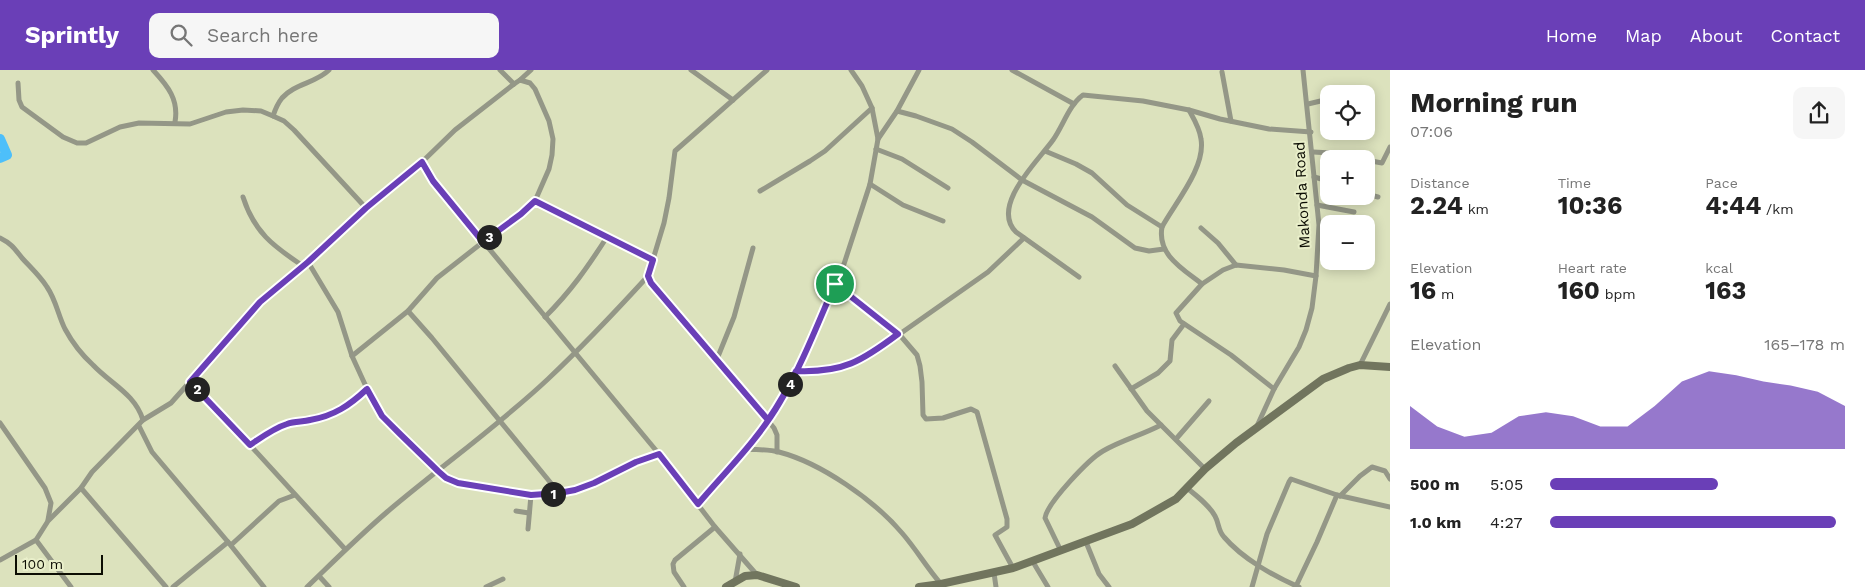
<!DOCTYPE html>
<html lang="en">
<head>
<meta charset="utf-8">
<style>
  :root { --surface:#fff; --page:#f6f6f6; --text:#222; --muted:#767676; --accent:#6a3fb7 }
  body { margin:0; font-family:"Work Sans",sans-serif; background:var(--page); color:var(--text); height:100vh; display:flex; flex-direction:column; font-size:19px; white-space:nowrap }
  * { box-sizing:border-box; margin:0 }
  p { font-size:16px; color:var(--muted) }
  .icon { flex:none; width:28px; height:28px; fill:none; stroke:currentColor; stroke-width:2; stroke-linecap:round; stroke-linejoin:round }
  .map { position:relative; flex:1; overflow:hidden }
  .details { display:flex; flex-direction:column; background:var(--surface); width:475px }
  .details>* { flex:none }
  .buttons { position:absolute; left:1320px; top:15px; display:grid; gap:10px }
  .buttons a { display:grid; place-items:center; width:55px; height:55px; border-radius:10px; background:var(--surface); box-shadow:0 2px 12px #0003; font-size:25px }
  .scale { position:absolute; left:15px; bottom:12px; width:88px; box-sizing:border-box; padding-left:5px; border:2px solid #0c0d03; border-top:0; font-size:14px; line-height:18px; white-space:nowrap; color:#0c0d03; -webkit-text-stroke:4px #e9efca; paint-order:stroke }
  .pin { position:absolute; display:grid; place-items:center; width:42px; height:42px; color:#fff; margin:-21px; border:2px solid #fff; border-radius:50%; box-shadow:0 1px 5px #0007 }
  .km { position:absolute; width:25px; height:25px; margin:-12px; border-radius:50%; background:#222; color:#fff; font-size:14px; line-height:25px; text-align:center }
  .round { display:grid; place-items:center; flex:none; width:52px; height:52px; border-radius:10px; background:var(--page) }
  .overview { display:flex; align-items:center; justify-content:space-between; height:85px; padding:0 20px }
  h1 { font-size:28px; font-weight:700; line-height:38px }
  .metrics { display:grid; grid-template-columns:repeat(3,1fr); gap:8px; height:85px; padding:5px 20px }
  .metrics div { display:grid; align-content:center }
  .metrics b { font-size:25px; font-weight:700 }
  .metrics small { font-size:14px; font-weight:400 }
  .metrics p { font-size:14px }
  .chart { height:140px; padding:10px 20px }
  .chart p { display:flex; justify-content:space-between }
  .chart svg { width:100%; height:90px; margin-top:5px; fill:var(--accent); opacity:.7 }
  ul { padding:0 20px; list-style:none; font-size:16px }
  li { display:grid; grid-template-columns:80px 60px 1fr; align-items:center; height:38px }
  li i { height:12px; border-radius:6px; background:var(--accent) }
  header { display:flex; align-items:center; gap:30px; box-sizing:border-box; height:70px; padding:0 25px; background:var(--accent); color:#fff }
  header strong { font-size:24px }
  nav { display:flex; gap:28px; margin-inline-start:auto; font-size:18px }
  .search { width:350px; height:45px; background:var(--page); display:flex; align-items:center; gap:12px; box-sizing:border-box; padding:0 18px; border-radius:10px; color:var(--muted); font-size:19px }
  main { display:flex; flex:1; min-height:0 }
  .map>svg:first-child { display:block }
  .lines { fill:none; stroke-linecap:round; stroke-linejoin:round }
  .river { stroke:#4dbffa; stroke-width:10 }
  .street { stroke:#949787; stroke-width:5 }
  .secondary { stroke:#71755e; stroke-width:8 }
  .route-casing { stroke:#fff; stroke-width:10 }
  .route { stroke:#6a3fb7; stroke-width:6 }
  .labels { text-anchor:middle; stroke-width:4; stroke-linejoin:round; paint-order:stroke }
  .street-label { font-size:15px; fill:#0c0d03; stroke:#e9efca }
</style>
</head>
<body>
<header>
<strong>Sprintly</strong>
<div class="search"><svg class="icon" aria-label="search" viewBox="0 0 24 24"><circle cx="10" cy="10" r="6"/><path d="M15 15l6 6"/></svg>Search here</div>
<nav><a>Home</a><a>Map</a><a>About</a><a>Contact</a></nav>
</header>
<main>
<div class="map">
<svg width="1390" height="517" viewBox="0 0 1390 517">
  <rect width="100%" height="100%" fill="#dce2bd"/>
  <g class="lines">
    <polyline class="river" points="0,69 7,85 0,88"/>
    <g class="street">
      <path d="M 153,0 C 168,16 179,30 175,52"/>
      <polyline points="500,0 514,14"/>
      <polyline points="691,0 733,30"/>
      <polyline points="767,0 675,81 669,128 664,153 648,206 651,213 660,224 717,289 774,358 777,365 777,382"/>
      <polyline points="1012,0 1074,34"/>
      <polyline points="1222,2 1231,51"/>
      <polyline points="520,10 531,0"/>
      <polyline points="18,13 19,30 22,37 63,67 77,73 86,73 120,57 139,53 190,54 226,42 243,40 261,41 273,46 284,51 294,60 366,138"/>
      <polyline points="1308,34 1329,29"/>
      <path d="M 1189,40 C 1194,49 1200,59 1201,69 C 1206,97 1175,133 1162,157 C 1157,185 1183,199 1202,214"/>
      <polyline points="897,41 916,46 952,59 972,72 1022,110 1092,147 1135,178 1149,181 1164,179"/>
      <path d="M 273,46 C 275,40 278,33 282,28 C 294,14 316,13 329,0"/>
      <polyline points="878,69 897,41 919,0"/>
      <polyline points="876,79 902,89 948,118"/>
      <polyline points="1045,81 1076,94 1092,103 1127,135 1162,157"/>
      <polyline points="1313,82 1332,83 1363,89"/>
      <polyline points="1366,90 1382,93 1390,77"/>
      <polyline points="422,92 433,111 659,384 715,457 757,505"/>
      <polyline points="1314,107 1329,111"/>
      <polyline points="870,114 903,135 943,151"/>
      <polyline points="760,121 810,91 825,81 872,38"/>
      <polyline points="1366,124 1378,127"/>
      <path d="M 243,127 C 254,162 273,176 303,196"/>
      <polyline points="535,131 653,190"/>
      <polyline points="1317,135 1354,142"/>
      <polyline points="1201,158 1218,173 1236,195"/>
      <path d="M 0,168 C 12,174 14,178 22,188 C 31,198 40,206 47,217 C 56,230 58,245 65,259 C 72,272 82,285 93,295 C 111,314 135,324 143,350"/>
      <polyline points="308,192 338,242 352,286 374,334 382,346 399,363 438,401 451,411 531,425 559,423 575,420 594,413 636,392 659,384"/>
      <path d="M 1079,207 L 1016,162 C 990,136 1038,91 1053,70 C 1063,56 1069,35 1083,25 L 1143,31 L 1189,40 L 1220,49 L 1269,59 L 1311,62"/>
      <polyline points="835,214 899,264 917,285 920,296 922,312 923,345 926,349 943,348 971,339 977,342 1007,449 1007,457 995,465 1013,498"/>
      <polyline points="408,241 432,268 559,423"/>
      <path d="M 545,247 C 571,221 587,198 607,167"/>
      <polyline points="717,289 734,247 753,178"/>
      <polyline points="1360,295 1390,234"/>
      <polyline points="1115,296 1147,341 1205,399"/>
      <polyline points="796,301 816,302 831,300 844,297 867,287 988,202 1024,168"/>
      <polyline points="190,313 250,375 345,479"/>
      <polyline points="1131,319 1158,303 1170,291 1172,270 1184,254"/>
      <polyline points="1274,319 1231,285 1180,251 1176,243 1202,214 1223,200 1236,195 1284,200 1316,206"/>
      <polyline points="0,353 45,418 51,433 48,450"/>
      <polyline points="139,356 152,382 228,472 264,517"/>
      <polyline points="1257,356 1274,319 1299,277 1306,260 1312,238 1316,206 1319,155 1303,0"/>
      <polyline points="1176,369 1209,331"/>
      <path d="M 250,375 C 262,367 274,358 287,354 C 295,351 303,352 310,350 C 334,346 350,335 367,319"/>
      <path d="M 745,379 C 756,380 768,379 779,382 C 821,393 874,430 902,463 C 916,479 927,498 941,514"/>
      <polyline points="81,418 166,517"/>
      <path d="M 1187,418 C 1197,426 1209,435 1215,446 C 1219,453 1218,461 1224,467 C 1242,488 1273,506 1299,517"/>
      <polyline points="1340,426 1360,406 1372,397 1385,401 1390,409"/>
      <polyline points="698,434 758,365 780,333 796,301 844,194 870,114 878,69 872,38 862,16 851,0"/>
      <polyline points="516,441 529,443"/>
      <polyline points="528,459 531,425"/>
      <polyline points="36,470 71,517"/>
      <polyline points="1086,472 1099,504 1109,517"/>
      <polyline points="231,475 279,431 295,425"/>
      <path d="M 1061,481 L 1045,448 C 1047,433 1089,389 1103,381 C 1122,370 1142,365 1161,355"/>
      <polyline points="0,490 36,470 48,451 81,418 92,402 143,350 171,333 260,233 308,192 366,138 422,92 455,60 514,14 520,10 530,13 535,19 549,51 553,69 552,85 549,99 535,131 521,144 483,172 437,208 408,241 352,286"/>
      <polyline points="1033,492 1048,517"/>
      <polyline points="994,503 996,517"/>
      <polyline points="319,506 329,517"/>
      <polyline points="735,512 740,484"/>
      <polyline points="1296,516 1317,472 1337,425"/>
      <polyline points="173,517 228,472"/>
      <path d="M 307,517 C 334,491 359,466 387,442 C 440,397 497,357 548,309 C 583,276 616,241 648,206"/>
      <polyline points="486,517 503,509"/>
      <polyline points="684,517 674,502 673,494 675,490 715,457"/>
      <polyline points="1252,517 1267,464 1289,412 1291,409 1337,425 1390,437"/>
    </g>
    <g class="secondary">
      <polyline points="726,517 745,506 757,505 796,517"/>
      <polyline points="919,517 941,514 1013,498 1132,454 1176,429 1205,399 1236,373 1323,309 1349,298 1360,295 1390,297"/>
    </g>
  </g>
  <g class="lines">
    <g class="route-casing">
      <path id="route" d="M 835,214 C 818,253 802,295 780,332 C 758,370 726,401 698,434 L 659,384 L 636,392 L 594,413 L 575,420 L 559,423 L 531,425 L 458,413 L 446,408 L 438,401 L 399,363 L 382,346 L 367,319 C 350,335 334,346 310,350 C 303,352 295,351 287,354 C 274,358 262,367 250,375 L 190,312 L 260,232 L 308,192 L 366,138 L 422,92 L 433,111 L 483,172 L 521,144 L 535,131 L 653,190 L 648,206 L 651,213 L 768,350 C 779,334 788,318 796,301 C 843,303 862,291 898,264 L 835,214"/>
    </g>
    <use href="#route" class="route"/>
  </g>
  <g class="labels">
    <g class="street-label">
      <text transform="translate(1302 125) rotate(-93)" y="5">Makonda Road</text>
    </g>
  </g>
</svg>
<div class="buttons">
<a><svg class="icon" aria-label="locate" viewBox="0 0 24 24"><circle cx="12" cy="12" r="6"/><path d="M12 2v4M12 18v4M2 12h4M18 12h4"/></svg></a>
<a>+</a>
<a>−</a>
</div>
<div class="scale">100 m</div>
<div class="pin" style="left:835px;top:214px;background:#1e9e55"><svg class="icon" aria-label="arrive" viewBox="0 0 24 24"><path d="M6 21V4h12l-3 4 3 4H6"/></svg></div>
<b class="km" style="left:553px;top:424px">1</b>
<b class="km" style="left:197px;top:319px">2</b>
<b class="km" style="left:489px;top:167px">3</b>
<b class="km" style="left:790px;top:314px">4</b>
</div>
<section class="details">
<div class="overview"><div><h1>Morning run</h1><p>07:06</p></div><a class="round"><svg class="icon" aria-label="share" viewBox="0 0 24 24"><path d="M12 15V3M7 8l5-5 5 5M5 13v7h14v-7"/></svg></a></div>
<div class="metrics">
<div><p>Distance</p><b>2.24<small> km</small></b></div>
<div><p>Time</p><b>10:36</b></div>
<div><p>Pace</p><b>4:44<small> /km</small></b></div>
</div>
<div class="metrics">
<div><p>Elevation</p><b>16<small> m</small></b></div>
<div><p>Heart rate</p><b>160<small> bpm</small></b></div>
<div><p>kcal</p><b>163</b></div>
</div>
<div class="chart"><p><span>Elevation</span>165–178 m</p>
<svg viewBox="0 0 160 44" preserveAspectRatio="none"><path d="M0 44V23L10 33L20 38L30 36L40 28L50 26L60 28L70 33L80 33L90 23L100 11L110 6L120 8L130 11L140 13L150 16L160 23V44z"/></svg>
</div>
<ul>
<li><b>500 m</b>5:05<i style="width:57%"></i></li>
<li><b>1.0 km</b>4:27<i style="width:97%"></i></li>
</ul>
</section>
</main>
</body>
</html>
